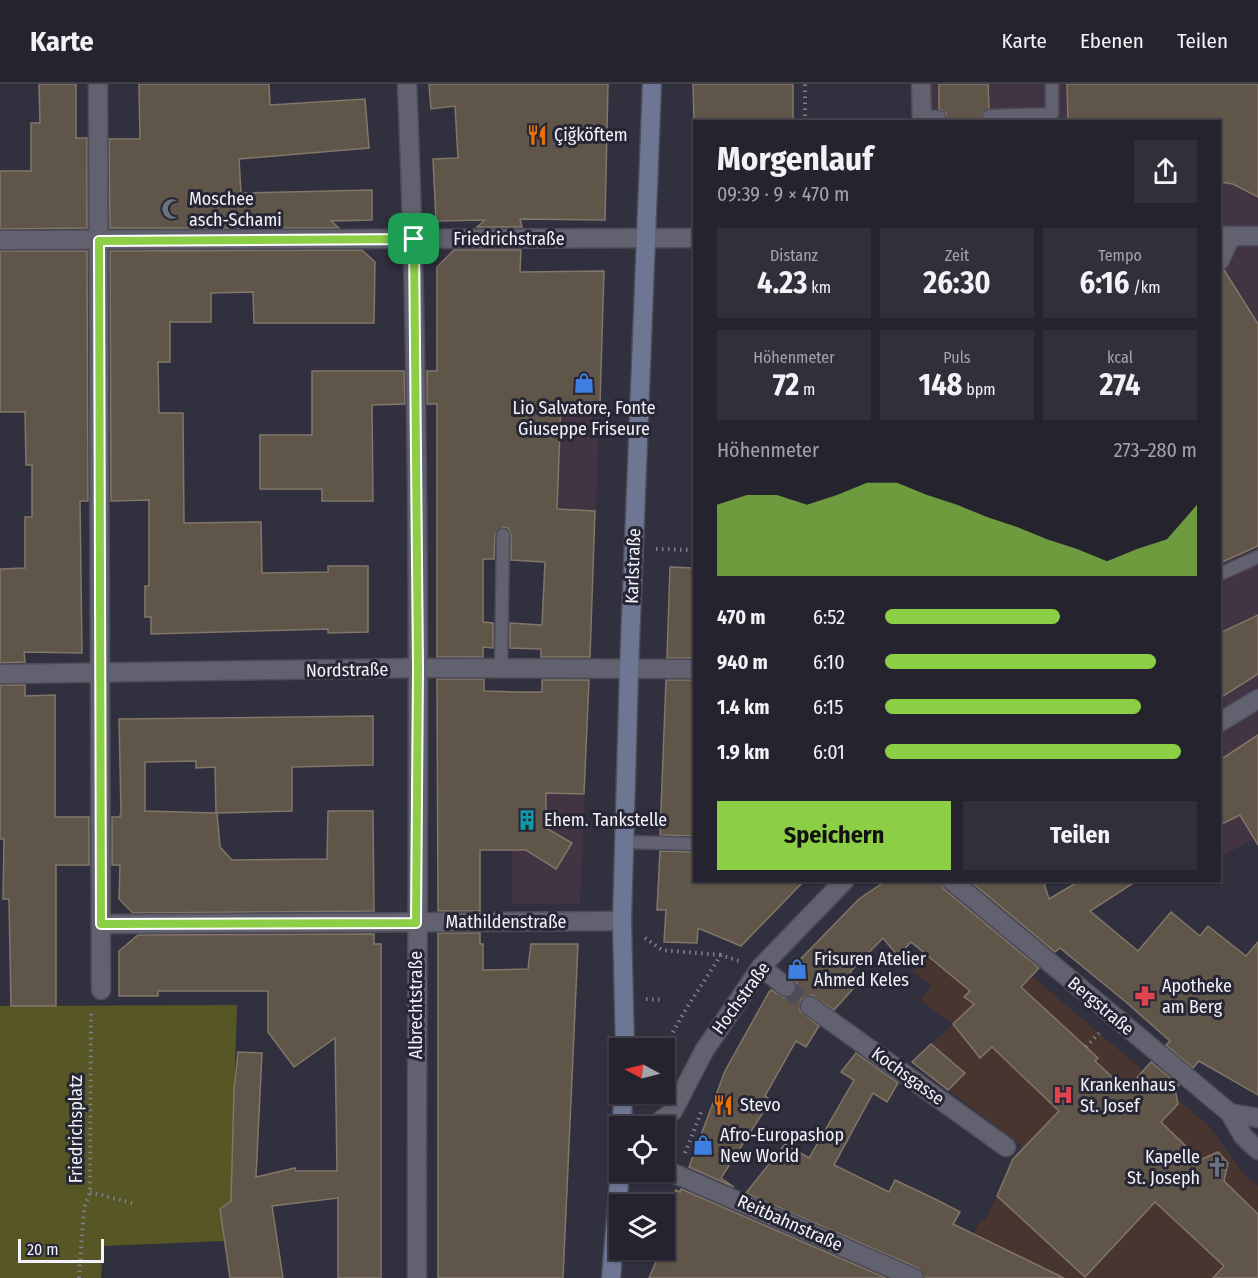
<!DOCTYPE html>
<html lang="de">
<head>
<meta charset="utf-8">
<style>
  :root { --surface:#25242e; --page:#31303a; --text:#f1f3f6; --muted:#a3a4aa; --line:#42414a; --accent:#8cce45 }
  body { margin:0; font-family:"Fira Sans Condensed",sans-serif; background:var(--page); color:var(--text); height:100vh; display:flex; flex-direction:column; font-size:22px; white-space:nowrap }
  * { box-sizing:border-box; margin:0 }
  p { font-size:20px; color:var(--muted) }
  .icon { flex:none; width:33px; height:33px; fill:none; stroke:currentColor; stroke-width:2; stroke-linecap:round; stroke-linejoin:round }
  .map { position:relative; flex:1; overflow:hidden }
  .sheet { position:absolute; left:693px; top:36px; width:528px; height:762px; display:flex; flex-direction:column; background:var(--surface); border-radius:0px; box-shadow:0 2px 4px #0004,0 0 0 2px var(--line) }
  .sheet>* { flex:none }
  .needle { width:39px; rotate:277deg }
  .buttons { position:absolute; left:609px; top:954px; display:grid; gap:12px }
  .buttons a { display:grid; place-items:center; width:66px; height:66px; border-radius:0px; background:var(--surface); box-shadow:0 2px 4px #0004,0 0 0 2px var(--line); font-size:30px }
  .scale { position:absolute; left:18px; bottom:15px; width:86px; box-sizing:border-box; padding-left:6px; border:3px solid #f2f2fb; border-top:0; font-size:16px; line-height:21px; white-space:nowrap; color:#f2f2fb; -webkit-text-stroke:4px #272634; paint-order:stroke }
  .pin { position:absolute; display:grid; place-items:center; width:51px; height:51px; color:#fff; margin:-26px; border-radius:12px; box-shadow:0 3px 9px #0006 }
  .round { display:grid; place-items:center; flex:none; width:63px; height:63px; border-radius:0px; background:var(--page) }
  .headline { display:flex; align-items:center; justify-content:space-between; height:102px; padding:0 24px }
  h1 { font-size:33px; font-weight:700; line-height:45px }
  .metrics { display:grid; grid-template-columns:repeat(3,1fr); gap:9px; height:102px; padding:6px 24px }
  .metrics div { display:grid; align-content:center; border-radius:0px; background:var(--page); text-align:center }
  .metrics b { font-size:30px; font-weight:700 }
  .metrics small { font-size:16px; font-weight:400 }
  .metrics p { font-size:16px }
  .chart { height:168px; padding:12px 24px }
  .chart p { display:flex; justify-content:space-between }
  .chart svg { width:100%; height:108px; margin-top:6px; fill:var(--accent); opacity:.7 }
  .primary-button { display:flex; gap:12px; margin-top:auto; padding:12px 24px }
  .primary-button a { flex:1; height:69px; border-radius:0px; background:var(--accent); color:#111; font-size:24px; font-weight:700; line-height:69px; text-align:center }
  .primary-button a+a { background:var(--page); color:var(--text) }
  ul { padding:0 24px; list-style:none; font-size:20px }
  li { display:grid; grid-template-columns:96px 72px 1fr; align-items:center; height:45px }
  li i { height:15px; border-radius:8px; background:var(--accent) }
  header { display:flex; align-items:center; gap:36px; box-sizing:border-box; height:84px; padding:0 30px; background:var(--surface); border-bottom:2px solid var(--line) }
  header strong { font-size:28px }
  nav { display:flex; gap:33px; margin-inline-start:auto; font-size:21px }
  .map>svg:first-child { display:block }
  .commercial { fill:#423442 }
  .medical { fill:#48352f }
  .green { fill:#565725 }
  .building { fill:#605549; stroke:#827669; stroke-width:1.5; fill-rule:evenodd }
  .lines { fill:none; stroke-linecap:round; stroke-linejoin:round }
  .street-tunnel { stroke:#4e4d5a; stroke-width:18; stroke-dasharray:18 9; stroke-linecap:butt }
  .lane-casing { stroke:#4d4c58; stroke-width:15 }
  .street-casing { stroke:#4d4c58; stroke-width:21 }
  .secondary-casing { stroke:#4d4c58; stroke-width:21 }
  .path { stroke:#807f8b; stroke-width:4; stroke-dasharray:1.5 4.5; stroke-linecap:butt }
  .lane { stroke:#626170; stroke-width:12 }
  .street { stroke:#626170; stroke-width:18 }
  .secondary { stroke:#6d7793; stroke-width:18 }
  .route-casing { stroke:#fff; stroke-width:12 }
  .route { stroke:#8cce45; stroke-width:8 }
  .labels { text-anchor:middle; stroke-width:6; stroke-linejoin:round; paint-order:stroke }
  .poi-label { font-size:18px; fill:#f2f2fb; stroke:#272634; text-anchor:start }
  .street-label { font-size:18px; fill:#f2f2fb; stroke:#272634 }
</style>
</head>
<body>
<header>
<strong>Karte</strong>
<nav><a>Karte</a><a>Ebenen</a><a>Teilen</a></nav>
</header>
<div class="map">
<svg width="1258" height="1194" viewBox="0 0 1258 1194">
  <rect width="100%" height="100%" fill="#31303e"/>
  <g class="commercial">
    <polygon points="931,0 1258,0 1258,753 1220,773 1220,38 931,38"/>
    <polygon points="519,270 601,272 596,427 515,423"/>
    <polygon points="512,709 585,710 580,820 512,820"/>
  </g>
  <polygon class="medical" points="966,836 1210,1043 1243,1089 1258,1102 1258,1194 952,1194 980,1137 984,1138 1022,1062 912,979 953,940 920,916 932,902 912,887"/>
  <polygon class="green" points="237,921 231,1118 220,1125 224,1157 103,1162 101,1194 0,1194 0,922"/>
  <g class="building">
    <polygon points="39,0 76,0 76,54 87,54 87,144 0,145 0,87 31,87 31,39 40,39"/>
    <polygon points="139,0 269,0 270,21 365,15 369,64 239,75 241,109 372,106 372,136 331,137 339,144 110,144 109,55 140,55"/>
    <polygon points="429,0 608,0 605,136 520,135 522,143 477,143 485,136 436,137 433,75 458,74 455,22 431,25"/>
    <polygon points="693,0 793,0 793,38 694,38"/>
    <polygon points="939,0 988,0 989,24 982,29 983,38 946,38 946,29 939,25"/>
    <polygon points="1067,0 1258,0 1258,113 1233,100 1220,98 1220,38 1068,38"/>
    <polygon points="362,166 375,178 374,239 254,239 253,208 211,209 211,238 170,238 170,278 158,278 159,329 183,329 184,439 261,438 262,489 328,488 328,482 368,482 368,548 328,549 328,545 151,550 151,533 145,533 145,502 149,502 149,416 111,417 110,167"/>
    <polygon points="454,166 521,166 520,188 604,187 600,319 561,318 557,425 595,427 590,573 541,573 541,565 510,564 510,539 542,541 545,478 511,476 511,451 508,444 503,443 495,450 494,475 483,475 483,538 493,539 493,564 483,563 483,573 437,573 437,320 427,320 427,287 437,287 437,183"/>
    <polygon points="0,167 87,167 88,417 80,417 82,569 24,568 25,578 0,579 0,485 25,484 25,433 32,433 32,381 26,381 25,328 0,328"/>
    <polygon points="1224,186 1258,240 1258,462 1220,479 1220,187"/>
    <polygon points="312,287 404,287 405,320 372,321 373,417 322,417 322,405 260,405 260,351 312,351"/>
    <polygon points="670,483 694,484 694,574 667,574"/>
    <polygon points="1258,531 1258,590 1220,614 1220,549"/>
    <polygon points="437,595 484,595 484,607 516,608 542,608 542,596 589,596 584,710 546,709 546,744 572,759 556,785 526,766 480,766 480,827 438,827"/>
    <polygon points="666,596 694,596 694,752 660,751"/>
    <polygon points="0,601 25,601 25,612 55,611 55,733 89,733 89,781 56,781 56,922 11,922 9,815 3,815 4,755 0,755"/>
    <path d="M 373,632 L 373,681 L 292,683 L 292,727 L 217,729 L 220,763 L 232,776 L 327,775 L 328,727 L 373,727 L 374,827 L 133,829 L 119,815 L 120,781 L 112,781 L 112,733 L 120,733 L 121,727 L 119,635 ZM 196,677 L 196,684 L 215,683 L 216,729 L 145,727 L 145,678 Z"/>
    <polygon points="1258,651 1258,761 1240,731 1220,741 1220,676"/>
    <polygon points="660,767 694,768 694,796 805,796 741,862 698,844 697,859 664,858 666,826 657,826"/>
    <polygon points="887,796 940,796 944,805 1039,884 1021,903 1098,974 1095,977 1126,1006 1151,978 1179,1001 1175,1005 1178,1020 1161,1038 1200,1076 1218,1068 1228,1079 1224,1097 1258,1130 1258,1194 1213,1194 1224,1182 1155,1118 1085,1193 997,1112 1013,1075 1059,1027 992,963 980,974 953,940 974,920 964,913 970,907 911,858 898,872 883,854 850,888 860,897 834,926 812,911 801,915 800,927 819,942 806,963 796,957 765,1012 771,1016 721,1094 734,1103 689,1083 725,987 769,908 771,906 785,914 794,910 797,899 787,889 859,815"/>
    <polygon points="969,796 1043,796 1049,815 1081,796 1138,796 1090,827 1138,867 1171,828 1200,852 1208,842 1246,872 1258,858 1258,1011 1199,977 1193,984 1166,961 1170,957 1127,919 1060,864 1055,868"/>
    <polygon points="438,849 480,849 480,860 483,860 483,886 528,885 531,860 578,860 563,1194 438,1194"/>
    <polygon points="374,850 374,860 381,860 381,1194 338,1194 338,1114 272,1122 283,1194 230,1194 220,1125 231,1117 234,1006 238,968 262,969 256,1093 295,1084 296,1087 337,1087 335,954 294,983 268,948 268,907 158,907 158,912 119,912 119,867 138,851"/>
    <polygon points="931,960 965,989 948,1006 912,978"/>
    <polygon points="856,969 898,999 887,1018 873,1009 834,1081 889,1108 895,1096 937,1116 960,1128 953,1140 1064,1194 925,1194 918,1184 746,1109 785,1060 809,1074 854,996 841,988"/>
    <polygon points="681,1105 886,1194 649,1194 661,1166 664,1166 664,1134 676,1106 680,1108"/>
  </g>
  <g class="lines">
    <polyline class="street-tunnel" points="786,903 810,922"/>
    <g class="lane-casing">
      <g id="lane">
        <polyline points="989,32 1052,30 1052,0"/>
        <polyline points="922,33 939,33"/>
        <polyline points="1220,490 1258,473"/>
        <polyline points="501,585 503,451"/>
        <polyline points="625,758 694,760"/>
      </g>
    </g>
    <g class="street-casing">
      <g id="street">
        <polyline points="98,0 101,906"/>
        <path d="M 407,0 C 424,398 416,796 417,1194"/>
        <polyline points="921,0 922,38"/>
        <polyline points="1220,152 1258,152"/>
        <polyline points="0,156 694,154"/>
        <polyline points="1220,176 1231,152"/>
        <polyline points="0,590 418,584 694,585"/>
        <polyline points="1220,638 1258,615"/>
        <polyline points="951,796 1230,1029 1258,1034"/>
        <polyline points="101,840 622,837"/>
        <polyline points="761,883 786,903"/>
        <polyline points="810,922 1006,1063"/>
        <polyline points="1230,1029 1243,1052 1258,1066"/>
        <polyline points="654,1042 673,1027 704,967 761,883 845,796"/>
        <polyline points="664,1085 914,1194"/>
      </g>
    </g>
    <g class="secondary-casing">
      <g id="secondary">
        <polyline points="625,964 622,837 629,586 652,0"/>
        <polyline points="622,1042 623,1010"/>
        <polyline points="611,1194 620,1087"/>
      </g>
    </g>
    <g class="path">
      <polyline points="805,38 805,0"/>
      <polyline points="656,465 694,466"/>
      <polyline points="645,854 662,866 721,871"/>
      <polyline points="646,915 664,916"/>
      <polyline points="1086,963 1099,949"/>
      <polyline points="664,964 686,925 721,871 739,877"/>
      <polyline points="685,1069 702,1026"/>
      <polyline points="90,1108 132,1119"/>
      <polyline points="79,1194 84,1124 90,1108 91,926"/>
    </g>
    <use href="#lane" class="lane"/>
    <use href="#street" class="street"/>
    <use href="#secondary" class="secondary"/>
  </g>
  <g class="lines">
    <g class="route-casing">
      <polygon id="route" points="414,155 418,584 416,839 101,840 99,157"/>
    </g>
    <use href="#route" class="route"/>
  </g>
  <defs>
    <g id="restaurant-bare" transform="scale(1.62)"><path d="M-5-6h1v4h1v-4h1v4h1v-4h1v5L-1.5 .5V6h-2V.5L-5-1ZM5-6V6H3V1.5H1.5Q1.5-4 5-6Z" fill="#e8710a" stroke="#272634" stroke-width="2.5" paint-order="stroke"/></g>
    <g id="mosque-bare" transform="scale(1.62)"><path d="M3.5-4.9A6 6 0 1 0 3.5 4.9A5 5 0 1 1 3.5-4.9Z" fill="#6b7280" stroke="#272634" stroke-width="2.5" paint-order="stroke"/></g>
    <g id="shop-bare" transform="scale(1.62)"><path d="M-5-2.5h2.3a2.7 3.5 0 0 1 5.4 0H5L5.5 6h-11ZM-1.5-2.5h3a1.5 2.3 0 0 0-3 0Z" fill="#3f7fe0" stroke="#272634" stroke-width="2.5" paint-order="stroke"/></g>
    <g id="building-bare" transform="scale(1.62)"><path d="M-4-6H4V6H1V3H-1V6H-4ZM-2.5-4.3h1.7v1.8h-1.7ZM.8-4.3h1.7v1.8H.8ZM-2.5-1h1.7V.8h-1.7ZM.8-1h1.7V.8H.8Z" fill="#0f9aa8" stroke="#272634" stroke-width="2.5" paint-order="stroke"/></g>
    <g id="pharmacy-bare" transform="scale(1.62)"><path d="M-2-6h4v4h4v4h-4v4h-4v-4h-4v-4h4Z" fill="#e0444e" stroke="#272634" stroke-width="2.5" paint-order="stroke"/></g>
    <g id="hospital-bare" transform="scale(1.62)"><path d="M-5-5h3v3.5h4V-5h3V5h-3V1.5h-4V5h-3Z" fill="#e0444e" stroke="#272634" stroke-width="2.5" paint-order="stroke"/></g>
    <g id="church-bare" transform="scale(1.62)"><path d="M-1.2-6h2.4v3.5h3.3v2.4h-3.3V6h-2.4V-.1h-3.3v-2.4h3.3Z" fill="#6b7280" stroke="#272634" stroke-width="2.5" paint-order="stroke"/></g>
  </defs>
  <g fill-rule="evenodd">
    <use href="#restaurant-bare" x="537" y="51"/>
    <use href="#mosque-bare" x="172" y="125"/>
    <use href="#shop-bare" x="584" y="299"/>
    <use href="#building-bare" x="527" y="736"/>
    <use href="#shop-bare" x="797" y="885"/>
    <use href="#pharmacy-bare" x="1145" y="912"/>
    <use href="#hospital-bare" x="1063" y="1011"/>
    <use href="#restaurant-bare" x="723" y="1021"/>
    <use href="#shop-bare" x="703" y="1061"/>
    <use href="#church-bare" x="1217" y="1083"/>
  </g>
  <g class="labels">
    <g class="poi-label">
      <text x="554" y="57">Çiğköftem</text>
      <text x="189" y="121">Moschee<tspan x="189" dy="21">asch-Schami</tspan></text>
      <text x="584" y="330" text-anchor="middle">Lio Salvatore, Fonte<tspan x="584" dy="21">Giuseppe Friseure</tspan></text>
      <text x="544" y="742">Ehem. Tankstelle</text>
      <text x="814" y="881">Frisuren Atelier<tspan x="814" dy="21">Ahmed Keles</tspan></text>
      <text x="1162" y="908">Apotheke<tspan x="1162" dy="21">am Berg</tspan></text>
      <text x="1080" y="1007">Krankenhaus<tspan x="1080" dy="21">St. Josef</tspan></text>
      <text x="740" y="1027">Stevo</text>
      <text x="720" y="1057">Afro-Europashop<tspan x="720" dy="21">New World</tspan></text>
      <text x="1200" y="1079" text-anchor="end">Kapelle<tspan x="1200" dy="21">St. Joseph</tspan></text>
    </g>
    <g class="street-label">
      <text x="509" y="161">Friedrichstraße</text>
      <text transform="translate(633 482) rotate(-88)" y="6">Karlstraße</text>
      <text transform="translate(347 586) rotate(-1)" y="6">Nordstraße</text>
      <text x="506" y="844">Mathildenstraße</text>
      <text transform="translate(741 914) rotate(-54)" y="6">Hochstraße</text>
      <text transform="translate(416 921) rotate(-90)" y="6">Albrechtstraße</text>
      <text transform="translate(1101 922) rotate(40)" y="6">Bergstraße</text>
      <text transform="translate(908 992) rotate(36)" y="6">Kochsgasse</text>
      <text transform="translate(76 1045) rotate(-90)" y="6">Friedrichsplatz</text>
      <text transform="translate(790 1139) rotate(24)" y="6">Reitbahnstraße</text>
    </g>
  </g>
</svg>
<div class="buttons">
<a><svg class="needle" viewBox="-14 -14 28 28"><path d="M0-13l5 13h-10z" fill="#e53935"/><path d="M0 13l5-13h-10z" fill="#a3a4aa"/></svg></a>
<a><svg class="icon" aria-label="locate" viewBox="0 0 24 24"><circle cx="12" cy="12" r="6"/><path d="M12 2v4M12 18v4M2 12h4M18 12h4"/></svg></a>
<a><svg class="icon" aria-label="layers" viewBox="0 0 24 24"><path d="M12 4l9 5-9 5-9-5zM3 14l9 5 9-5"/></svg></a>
</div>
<div class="scale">20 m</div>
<div class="pin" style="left:414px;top:155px;background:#1e9e55"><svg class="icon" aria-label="arrive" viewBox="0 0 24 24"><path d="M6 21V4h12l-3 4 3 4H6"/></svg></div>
<section class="sheet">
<div class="headline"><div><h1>Morgenlauf</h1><p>09:39 · 9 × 470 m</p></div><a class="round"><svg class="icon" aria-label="share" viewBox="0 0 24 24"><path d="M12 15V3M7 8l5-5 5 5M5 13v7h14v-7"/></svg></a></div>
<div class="metrics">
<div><p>Distanz</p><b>4.23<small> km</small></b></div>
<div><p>Zeit</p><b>26:30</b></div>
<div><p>Tempo</p><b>6:16<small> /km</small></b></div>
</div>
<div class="metrics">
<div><p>Höhenmeter</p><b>72<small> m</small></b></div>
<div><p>Puls</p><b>148<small> bpm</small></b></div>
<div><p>kcal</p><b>274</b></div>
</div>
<div class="chart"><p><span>Höhenmeter</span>273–280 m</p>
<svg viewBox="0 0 160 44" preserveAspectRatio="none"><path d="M0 44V15L10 11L20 11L30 15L40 11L50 6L60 6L70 11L80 15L90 20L100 24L110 29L120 33L130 38L140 33L150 29L160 15V44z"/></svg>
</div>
<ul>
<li><b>470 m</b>6:52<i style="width:56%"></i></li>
<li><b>940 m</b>6:10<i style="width:87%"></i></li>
<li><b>1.4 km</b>6:15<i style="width:82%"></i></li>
<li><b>1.9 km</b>6:01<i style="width:95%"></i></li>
</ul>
<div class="primary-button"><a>Speichern</a><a>Teilen</a></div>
</section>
</div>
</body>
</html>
